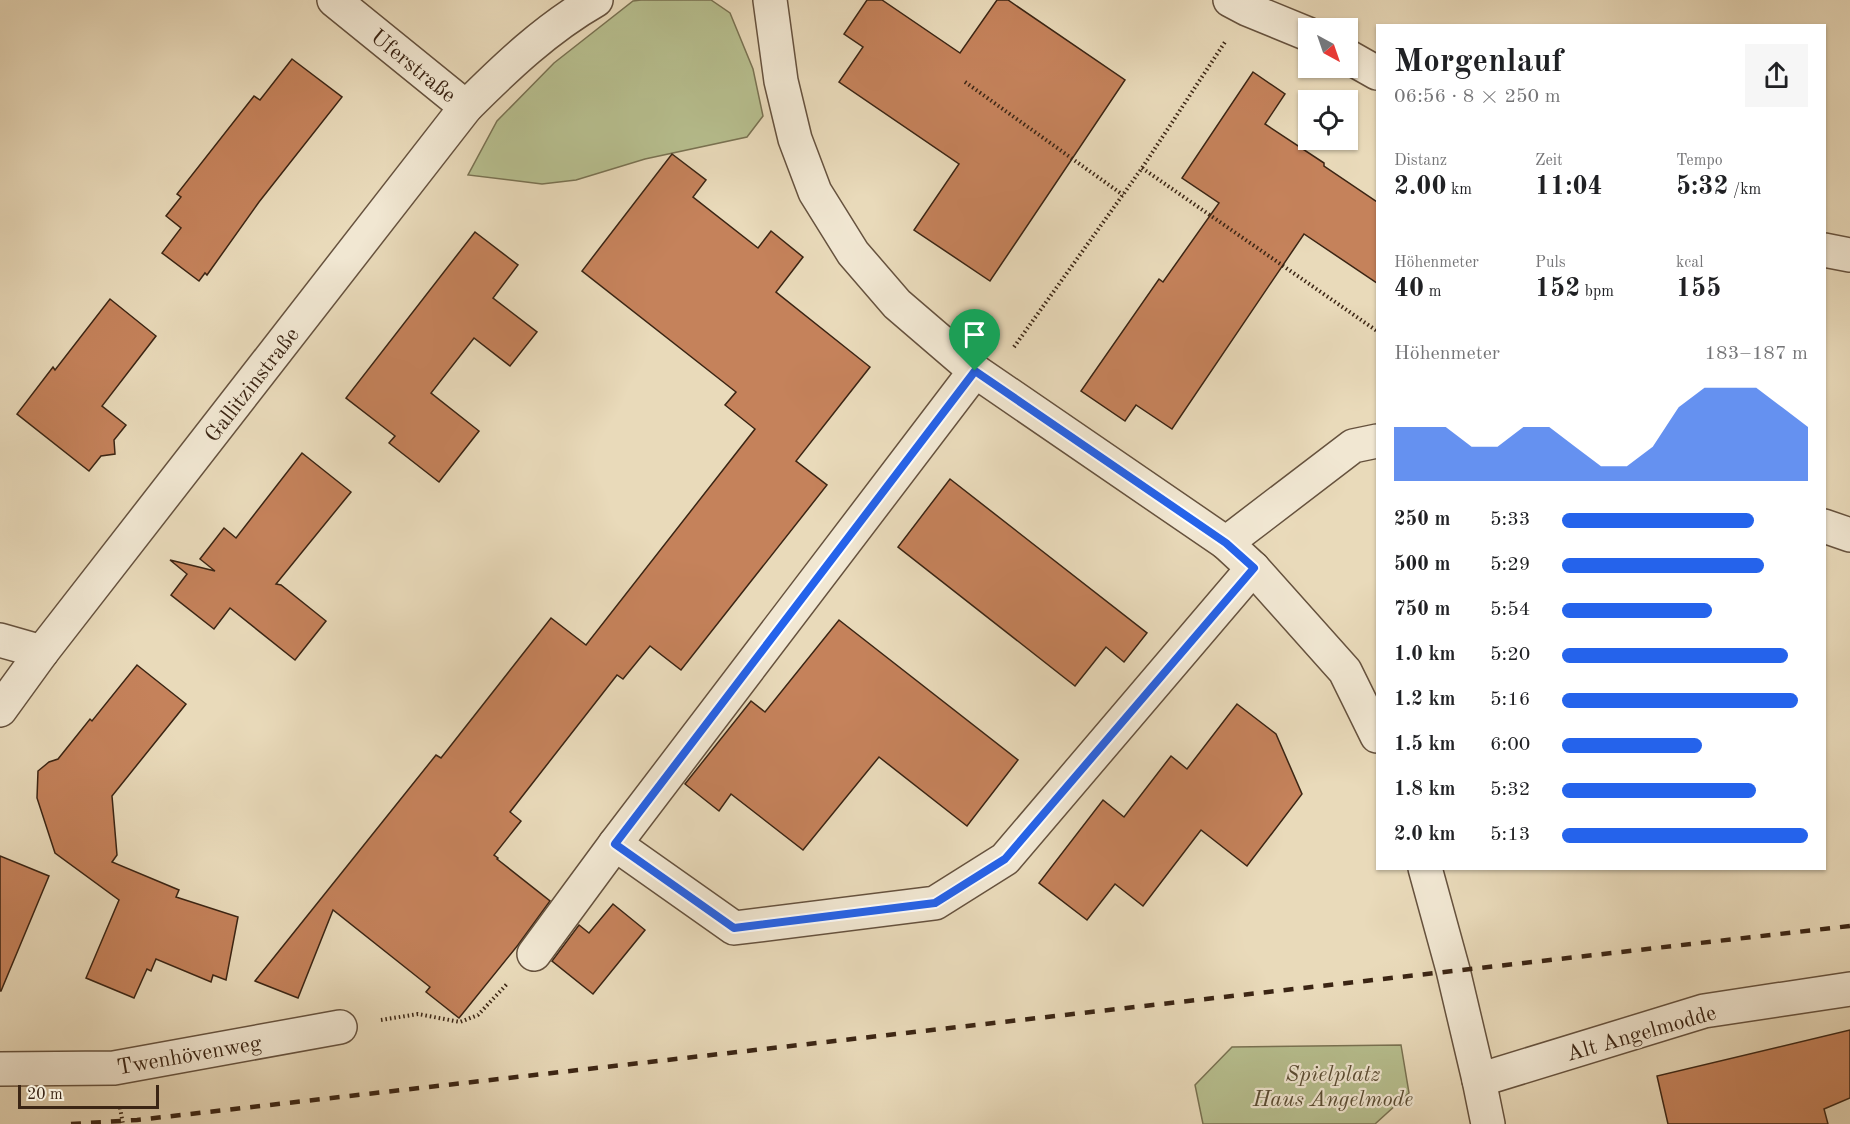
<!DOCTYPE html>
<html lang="de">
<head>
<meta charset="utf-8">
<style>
  :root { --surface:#fff; --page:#f6f6f6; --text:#202124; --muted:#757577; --accent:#2563eb }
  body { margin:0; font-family:"Old Standard TT",serif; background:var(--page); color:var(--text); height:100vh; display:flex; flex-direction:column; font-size:22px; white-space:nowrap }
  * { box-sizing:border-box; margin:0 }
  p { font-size:20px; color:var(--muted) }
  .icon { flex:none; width:33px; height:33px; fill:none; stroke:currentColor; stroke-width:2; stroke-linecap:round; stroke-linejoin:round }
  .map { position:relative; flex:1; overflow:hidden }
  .sheet { position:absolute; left:1376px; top:24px; width:450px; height:846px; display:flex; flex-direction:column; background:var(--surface); border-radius:0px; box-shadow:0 2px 4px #0004 }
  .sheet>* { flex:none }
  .needle { width:39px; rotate:140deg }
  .tools { position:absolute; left:1298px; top:18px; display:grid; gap:12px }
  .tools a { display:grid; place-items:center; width:60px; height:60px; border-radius:0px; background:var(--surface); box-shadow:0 2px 4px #0004; font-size:30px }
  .scale { position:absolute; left:18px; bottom:15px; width:141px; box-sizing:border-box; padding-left:6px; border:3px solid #3b2514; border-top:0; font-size:16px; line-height:21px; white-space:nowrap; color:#3b2514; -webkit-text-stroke:4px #f1e7d2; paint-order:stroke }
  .pin { position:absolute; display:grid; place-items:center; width:51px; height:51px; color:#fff; margin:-62px -26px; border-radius:50% 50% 50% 0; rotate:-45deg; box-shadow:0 0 6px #0007 }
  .pin .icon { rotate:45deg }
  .round { display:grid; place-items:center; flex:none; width:63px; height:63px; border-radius:0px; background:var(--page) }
  .summary { display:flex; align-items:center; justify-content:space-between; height:102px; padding:0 18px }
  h1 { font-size:33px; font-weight:800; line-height:45px }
  .metrics { display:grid; grid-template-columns:repeat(3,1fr); gap:9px; height:102px; padding:6px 18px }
  .metrics div { display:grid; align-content:center }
  .metrics b { font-size:26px; font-weight:800 }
  .metrics small { font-size:16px; font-weight:400 }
  .metrics p { font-size:16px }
  .chart { height:168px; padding:12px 18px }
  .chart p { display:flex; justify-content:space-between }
  .chart svg { width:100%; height:108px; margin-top:6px; fill:var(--accent); opacity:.7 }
  ul { padding:0 18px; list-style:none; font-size:20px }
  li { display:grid; grid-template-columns:96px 72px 1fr; align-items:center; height:45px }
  li i { height:15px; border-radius:8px; background:var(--accent) }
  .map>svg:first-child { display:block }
  .green { fill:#b7bf8f; stroke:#797252; stroke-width:1.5 }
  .building { fill:#c5825b; stroke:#3b2514; stroke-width:1.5 }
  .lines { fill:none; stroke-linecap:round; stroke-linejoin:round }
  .minor-casing { stroke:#66523e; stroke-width:36 }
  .path { stroke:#3b2514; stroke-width:4; stroke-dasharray:1.5 3; stroke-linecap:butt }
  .minor { stroke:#f1e7d2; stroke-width:33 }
  .rail { stroke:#3b2514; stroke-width:4.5; stroke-dasharray:10 10; stroke-linecap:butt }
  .route-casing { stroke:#fff; stroke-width:12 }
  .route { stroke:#2563eb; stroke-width:8 }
  .labels { text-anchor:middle; stroke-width:4.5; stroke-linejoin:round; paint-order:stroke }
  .street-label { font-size:22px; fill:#3b2514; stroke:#f1e7d2 }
  .park-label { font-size:22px; font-style:italic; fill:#5a4c33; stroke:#f1e7d2 }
</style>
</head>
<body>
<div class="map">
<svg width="1850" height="1124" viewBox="0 0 1850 1124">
  <rect width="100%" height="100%" fill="#e9daba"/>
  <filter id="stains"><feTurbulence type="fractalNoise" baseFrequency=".00333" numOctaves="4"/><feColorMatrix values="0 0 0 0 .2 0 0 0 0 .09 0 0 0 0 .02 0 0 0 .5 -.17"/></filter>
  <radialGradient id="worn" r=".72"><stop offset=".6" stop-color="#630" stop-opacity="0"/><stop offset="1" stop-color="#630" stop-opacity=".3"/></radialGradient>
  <g class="green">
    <polygon points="641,0 711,0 730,13 753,69 763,116 747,137 645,159 576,180 542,184 468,175 497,121 554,63 633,1"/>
    <polygon points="1401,1045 1409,1093 1375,1124 1203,1124 1195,1085 1232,1047"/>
  </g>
  <g class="building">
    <polygon points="867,0 882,0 960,53 997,0 1008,0 1125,80 990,281 914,230 959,164 839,82 863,47 844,34"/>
    <polygon points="292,59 342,97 259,202 207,275 205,273 199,281 162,253 181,228 166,216 181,197 177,194 254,96 260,100"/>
    <polygon points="1253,72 1285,94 1265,124 1324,163 1324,166 1377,202 1377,283 1304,234 1172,429 1136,405 1125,421 1081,391 1159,279 1163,282 1219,203 1182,178"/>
    <polygon points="672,154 706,180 693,197 758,248 771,231 803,257 776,292 870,367 796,461 827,485 681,670 650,646 623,679 617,675 510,812 521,821 494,855 498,858 497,859 550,901 518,945 459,1018 426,992 430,987 333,910 298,998 255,981 436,755 441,758 551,618 586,645 755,429 725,405 736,392 582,271"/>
    <polygon points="475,232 518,265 493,298 537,332 510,366 474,338 431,393 479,431 439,482 389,443 395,436 346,398"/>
    <polygon points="110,299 156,336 102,406 126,425 114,440 115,454 101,456 89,471 17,414 53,367 55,370"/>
    <polygon points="302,453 351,492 276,584 281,585 326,621 295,660 230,608 214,629 171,595 187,574 170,560 215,571 200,559 224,528 236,538"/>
    <polygon points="950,479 1147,633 1124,662 1106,647 1075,686 898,547"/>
    <polygon points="839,620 1018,760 967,826 879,757 803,850 731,794 719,811 685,784 751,701 765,712"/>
    <polygon points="137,665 186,704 112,796 117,855 112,862 179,890 176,897 238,917 226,980 213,975 211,982 156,959 151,971 147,969 134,998 86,978 119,900 55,853 37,798 38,771 49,762 58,759 90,719 92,721"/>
    <polygon points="1237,704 1276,734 1302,794 1247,866 1201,830 1143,906 1115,884 1087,920 1039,883 1103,800 1124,817 1171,756 1187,769"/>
    <polygon points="0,856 49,876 1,991 0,991"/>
    <polygon points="613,904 645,930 593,994 552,961 579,925 589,933"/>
    <polygon points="1850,1030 1850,1098 1824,1109 1828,1124 1668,1124 1657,1076"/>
  </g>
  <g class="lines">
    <g class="minor-casing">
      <g id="minor">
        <polyline points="334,0 466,107"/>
        <polyline points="770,0 781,81 795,139 815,192 853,253 897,304 975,371 1226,543 1253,568 1345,671 1377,736"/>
        <polyline points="1230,0 1247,9 1308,34"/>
        <polyline points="1347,56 1377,73"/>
        <polyline points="1824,250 1850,255"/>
        <polyline points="975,371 615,844 734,928 935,903 1005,859 1253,568"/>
        <polyline points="1824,526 1850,535"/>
        <polyline points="1226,543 1353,446 1377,441"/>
        <polyline points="0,640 42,652"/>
        <path d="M 0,710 L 42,652 L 466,107 C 506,67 547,28 596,0"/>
        <polyline points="1425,868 1453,970 1479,1080"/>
        <polyline points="534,954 615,844"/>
        <polyline points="0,1069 114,1068 340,1027"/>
        <polyline points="1488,1124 1479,1080 1704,1011 1850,989"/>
      </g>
    </g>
    <g class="path">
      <polyline points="965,82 1123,195"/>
      <polyline points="1142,168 1377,331"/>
      <polyline points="1014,347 1142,168 1225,42"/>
      <polyline points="381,1020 418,1014 460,1022 478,1015 507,984"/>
      <polyline points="120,1108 123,1124"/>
    </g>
    <use href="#minor" class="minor"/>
    <polyline class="rail" points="71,1124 137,1120 1850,926"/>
  </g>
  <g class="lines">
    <g class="route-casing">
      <polygon id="route" points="975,371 1226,543 1254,568 1005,859 935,903 734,928 615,844"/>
    </g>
    <use href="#route" class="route"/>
  </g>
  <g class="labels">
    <g class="street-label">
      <text transform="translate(414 65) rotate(39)" y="8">Uferstraße</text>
      <text transform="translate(251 384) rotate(-52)" y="8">Gallitzinstraße</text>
      <text transform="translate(1641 1032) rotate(-16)" y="8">Alt Angelmodde</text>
      <text transform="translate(189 1054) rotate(-10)" y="8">Twenhövenweg</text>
    </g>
    <g class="park-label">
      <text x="1333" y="1081">Spielplatz<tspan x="1333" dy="25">Haus Angelmode</tspan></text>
    </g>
  </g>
  <rect width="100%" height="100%" filter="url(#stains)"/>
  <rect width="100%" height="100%" fill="url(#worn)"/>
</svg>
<div class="tools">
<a><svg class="needle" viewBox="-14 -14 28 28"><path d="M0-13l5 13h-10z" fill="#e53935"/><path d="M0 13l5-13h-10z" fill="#757577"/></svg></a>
<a><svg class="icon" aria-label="locate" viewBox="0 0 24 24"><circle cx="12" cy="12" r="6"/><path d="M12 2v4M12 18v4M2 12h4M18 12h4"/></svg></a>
</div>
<div class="scale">20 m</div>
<div class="pin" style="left:975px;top:371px;background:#1e9e55"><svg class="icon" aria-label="arrive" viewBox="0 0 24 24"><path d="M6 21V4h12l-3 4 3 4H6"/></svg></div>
<section class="sheet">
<div class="summary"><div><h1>Morgenlauf</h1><p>06:56 · 8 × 250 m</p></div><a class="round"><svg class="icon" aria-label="share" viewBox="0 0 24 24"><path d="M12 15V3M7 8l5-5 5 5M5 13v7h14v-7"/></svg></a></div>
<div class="metrics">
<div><p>Distanz</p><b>2.00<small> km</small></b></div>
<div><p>Zeit</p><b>11:04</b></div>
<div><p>Tempo</p><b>5:32<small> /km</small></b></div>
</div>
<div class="metrics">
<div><p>Höhenmeter</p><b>40<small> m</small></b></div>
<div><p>Puls</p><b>152<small> bpm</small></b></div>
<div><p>kcal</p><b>155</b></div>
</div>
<div class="chart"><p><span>Höhenmeter</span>183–187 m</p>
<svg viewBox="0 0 160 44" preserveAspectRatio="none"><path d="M0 44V22L10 22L20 22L30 30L40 30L50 22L60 22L70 30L80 38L90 38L100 30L110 14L120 6L130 6L140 6L150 14L160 22V44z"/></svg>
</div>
<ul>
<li><b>250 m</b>5:33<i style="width:78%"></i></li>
<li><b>500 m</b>5:29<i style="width:82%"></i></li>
<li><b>750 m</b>5:54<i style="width:61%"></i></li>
<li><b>1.0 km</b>5:20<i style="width:92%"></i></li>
<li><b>1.2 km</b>5:16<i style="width:96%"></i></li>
<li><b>1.5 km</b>6:00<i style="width:57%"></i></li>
<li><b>1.8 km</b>5:32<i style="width:79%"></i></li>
<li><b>2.0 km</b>5:13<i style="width:100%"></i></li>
</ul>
</section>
</div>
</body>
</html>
